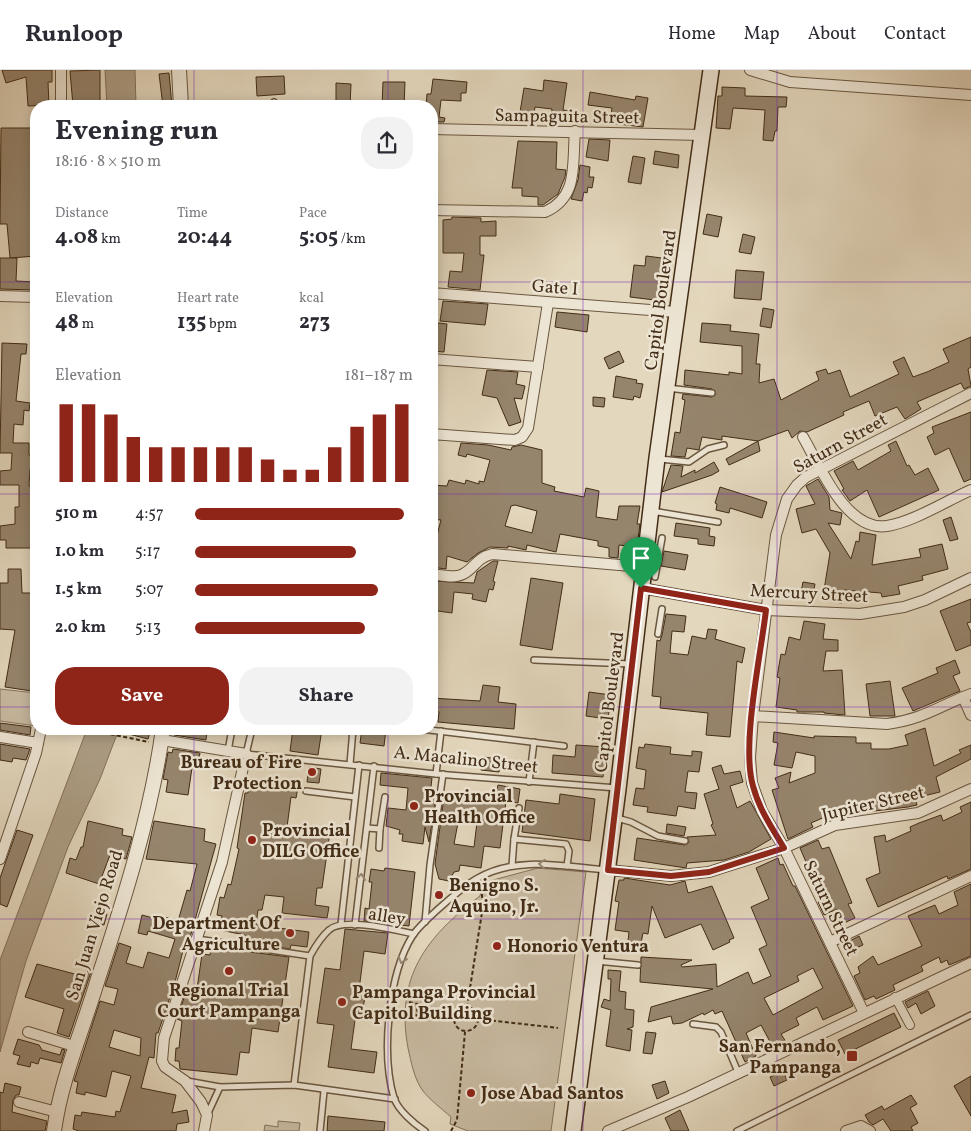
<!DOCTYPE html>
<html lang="en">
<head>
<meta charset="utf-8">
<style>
  :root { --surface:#fff; --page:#f2f2f3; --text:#2b2b33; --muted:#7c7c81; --line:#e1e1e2; --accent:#8f2418 }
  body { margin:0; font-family:Vollkorn,serif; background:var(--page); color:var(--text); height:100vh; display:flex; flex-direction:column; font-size:19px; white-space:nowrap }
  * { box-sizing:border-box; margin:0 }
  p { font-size:16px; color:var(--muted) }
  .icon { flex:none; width:28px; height:28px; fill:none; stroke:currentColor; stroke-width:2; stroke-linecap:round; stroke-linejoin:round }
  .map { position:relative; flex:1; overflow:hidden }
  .details { position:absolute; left:30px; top:30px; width:408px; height:635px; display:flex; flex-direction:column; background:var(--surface); border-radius:20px; box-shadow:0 2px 12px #0003 }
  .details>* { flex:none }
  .pin { position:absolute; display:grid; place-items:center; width:42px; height:42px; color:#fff; margin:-51px -21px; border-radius:50% 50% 50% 0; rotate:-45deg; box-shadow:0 0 5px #0007 }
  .pin .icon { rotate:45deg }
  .round { display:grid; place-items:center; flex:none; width:52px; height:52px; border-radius:20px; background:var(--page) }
  .headline { display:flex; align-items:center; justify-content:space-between; height:85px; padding:0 25px }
  h1 { font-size:28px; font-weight:700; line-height:38px }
  .figures { display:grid; grid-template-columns:repeat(3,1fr); gap:8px; height:85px; padding:5px 25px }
  .figures div { display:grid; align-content:center }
  .figures b { font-size:21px; font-weight:700 }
  .figures small { font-size:14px; font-weight:400 }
  .figures p { font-size:14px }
  .chart { height:140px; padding:10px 25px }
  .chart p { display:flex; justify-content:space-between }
  .chart svg { width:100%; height:90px; margin-top:5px; stroke:var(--accent); stroke-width:6 }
  .cta { display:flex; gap:10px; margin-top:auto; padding:10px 25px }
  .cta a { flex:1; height:58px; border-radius:20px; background:var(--accent); color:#fff; font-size:20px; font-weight:700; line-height:58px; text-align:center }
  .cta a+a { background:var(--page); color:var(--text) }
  ul { padding:0 25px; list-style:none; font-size:16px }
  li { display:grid; grid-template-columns:80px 60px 1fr; align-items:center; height:38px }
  li i { height:12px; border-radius:6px; background:var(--accent) }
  header { display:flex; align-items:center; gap:30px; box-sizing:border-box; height:70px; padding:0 25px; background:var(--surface); border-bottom:1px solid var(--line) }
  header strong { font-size:24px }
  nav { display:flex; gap:28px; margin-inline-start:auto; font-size:18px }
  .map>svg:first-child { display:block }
  .green { fill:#c8baa1; stroke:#85735c }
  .water { fill:#ac9d84; stroke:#827058 }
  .building { fill:#96856d; stroke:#422c16; fill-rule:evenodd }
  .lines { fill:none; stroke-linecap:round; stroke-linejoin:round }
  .service-casing { stroke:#6a5740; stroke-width:8 }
  .pedestrian-casing { stroke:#6a5740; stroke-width:10 }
  .minor-casing { stroke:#6a5740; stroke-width:12 }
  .tertiary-casing { stroke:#6a5740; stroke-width:16 }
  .secondary-casing { stroke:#422c16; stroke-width:18 }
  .path { stroke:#422c16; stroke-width:2; stroke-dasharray:4 2.5; stroke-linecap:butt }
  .service { stroke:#ede5d4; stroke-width:5 }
  .pedestrian { stroke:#ede5d4; stroke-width:8 }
  .minor { stroke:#ede5d4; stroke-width:10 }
  .tertiary { stroke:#ede5d4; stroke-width:14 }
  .secondary { stroke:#ede5d4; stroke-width:15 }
  .oneway { stroke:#988875 }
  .route-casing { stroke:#fff; stroke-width:10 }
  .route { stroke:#8f2418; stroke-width:6 }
  .grid { fill:none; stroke:#7b2cbf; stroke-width:1; stroke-opacity:0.55 }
  .poi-dot { fill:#8f2418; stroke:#ede5d4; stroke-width:2 }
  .labels { text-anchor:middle; stroke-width:5; stroke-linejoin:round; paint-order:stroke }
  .street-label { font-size:18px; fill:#422c16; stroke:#ede5d4 }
  .poi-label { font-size:18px; font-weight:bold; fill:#422c16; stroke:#ede5d4; text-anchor:start }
</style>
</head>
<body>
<header>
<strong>Runloop</strong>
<nav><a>Home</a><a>Map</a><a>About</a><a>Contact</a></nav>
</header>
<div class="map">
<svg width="971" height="1061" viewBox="0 0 971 1061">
  <rect width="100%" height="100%" fill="#e3d7bd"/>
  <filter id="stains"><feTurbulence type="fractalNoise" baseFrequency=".004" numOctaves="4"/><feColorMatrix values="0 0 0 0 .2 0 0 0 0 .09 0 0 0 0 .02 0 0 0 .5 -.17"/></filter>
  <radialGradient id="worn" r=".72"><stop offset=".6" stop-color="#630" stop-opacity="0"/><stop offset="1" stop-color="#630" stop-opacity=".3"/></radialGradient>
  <g class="green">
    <polygon points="0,619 36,623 36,656 0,651"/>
    <path d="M 538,798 L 586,802 L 551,1061 L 468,1061 L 450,1054 L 451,1047 C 442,1039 430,1030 423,1021 C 414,1009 411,991 408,978 C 395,907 426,867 480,826 L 482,813 Z"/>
    <polygon points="278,1051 300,1053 299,1061 264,1061 265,1055 278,1057"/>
  </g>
  <g class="water">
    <polygon points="105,0 135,0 136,36 107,36"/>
    <polygon points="87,659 119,659 100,709 68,777 26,891 0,982 0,890"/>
  </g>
  <g class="building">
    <polygon points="2,0 52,0 52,12 48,12 49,35 28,36 26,7 6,13"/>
    <polygon points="100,0 100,36 73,36 70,1"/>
    <polygon points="169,3 172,36 163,36 159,4"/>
    <polygon points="284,6 285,24 257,26 256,7"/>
    <polygon points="433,9 467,12 466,23 461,23 461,31 441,30 439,47 445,48 444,52 431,52 431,36 426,36 427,24 431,24"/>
    <polygon points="544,10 567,13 563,40 572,41 570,52 551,50 552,39 535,37 534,44 520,42 524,18 543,21"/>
    <polygon points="383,12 405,12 404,36 382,36"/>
    <polygon points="336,13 351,14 350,36 336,36"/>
    <polygon points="722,17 745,18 745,26 787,27 786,37 778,37 777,61 775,61 773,71 763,70 765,40 733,38 730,59 716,58 718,26 722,26"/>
    <polygon points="590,22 635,30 636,26 648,28 643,57 610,53 612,38 588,35"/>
    <polygon points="1,58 36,58 36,186 10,188 7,154 0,154"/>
    <polygon points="589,69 610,70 608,91 586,87"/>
    <polygon points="518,71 557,72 556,99 566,100 565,107 558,124 543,135 538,135 538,127 522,126 522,118 512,118"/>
    <polygon points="655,81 679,85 678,98 653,94"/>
    <polygon points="633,86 645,88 641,114 628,112"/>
    <polygon points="580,95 590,97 589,107 594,107 592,118 588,117 587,123 584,122 582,131 571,129 578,110"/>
    <polygon points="707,144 722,147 718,167 703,164"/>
    <polygon points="452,147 481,148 481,152 496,151 496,166 480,166 480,185 484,185 480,220 448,217 450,201 462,202 464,183 443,183 443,150 452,149"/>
    <polygon points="743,164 755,167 751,184 739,182"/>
    <polygon points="646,186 662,188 661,198 667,199 663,231 630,227 634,195 645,196"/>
    <polygon points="0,188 17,188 16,211 36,212 36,220 0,219"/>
    <polygon points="736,200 764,202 761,230 734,228"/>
    <polygon points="443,231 488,234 485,255 440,251"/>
    <polygon points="763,238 774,240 771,258 760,256"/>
    <polygon points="557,242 589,245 587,262 555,257"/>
    <polygon points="431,252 447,254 444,282 431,281"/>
    <polygon points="702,253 731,255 730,261 759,264 756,294 760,294 759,313 774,309 781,330 819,310 816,302 826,299 828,304 840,300 850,327 899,304 893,292 904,287 913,307 927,302 949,292 943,279 971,267 971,297 968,299 971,316 964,319 961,313 917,332 921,339 905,349 897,337 875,346 869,331 843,342 844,345 807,362 800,361 792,368 788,360 758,371 760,381 729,395 726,389 758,371 722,366 722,370 702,367 699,380 687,378 685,387 671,386 675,362 680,363 685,330 682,329 683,324 712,327 716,324 712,319 684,315 685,300 729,305 729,302 742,304 742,276 700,272"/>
    <polygon points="2,273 27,274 26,284 21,284 16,331 30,333 29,341 24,340 23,355 14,354 13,373 29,373 29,385 36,385 36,400 30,399 29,416 36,416 36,478 6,478 6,470 0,470 0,456 15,454 15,437 19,437 19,415 0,415 0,401 11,400 12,383 0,383"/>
    <polygon points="619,281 624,292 609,299 604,288"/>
    <polygon points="487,300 518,302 516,314 525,316 522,329 514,328 521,352 509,356 497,328 482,325"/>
    <polygon points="616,306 637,310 636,313 643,314 640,328 634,326 633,330 613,327"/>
    <polygon points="593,327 605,328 604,337 593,336"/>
    <polygon points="971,342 971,409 964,412 949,378 935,385 927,367 934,363 932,357"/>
    <polygon points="896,371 907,396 909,395 915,405 928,398 939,420 879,447 867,420 850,431 842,420 844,419 834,401 853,391 858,400 891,381 888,375"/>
    <path d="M 461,373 L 488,375 L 511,380 L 512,377 L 521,375 L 542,380 L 542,413 L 555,417 L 554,421 L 584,427 L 586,418 L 599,421 L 596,447 L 617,450 L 619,436 L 640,436 L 637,454 L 640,454 L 637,477 L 619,475 L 618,488 L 609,487 L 609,478 L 598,476 L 598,471 L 560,464 L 556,482 L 527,475 L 526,480 L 508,476 L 508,478 L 490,477 L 478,483 L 467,492 L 447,486 L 446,499 L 431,497 L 431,473 L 435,473 L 441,450 L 431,449 L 431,415 L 447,416 L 449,410 L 465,414 L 466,410 L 479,414 L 479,411 L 484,412 L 490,390 L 467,384 L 466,387 L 458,385 ZM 515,435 L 537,441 L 532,463 L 505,456 L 511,436 Z"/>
    <polygon points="714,392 719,401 712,405 662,422 671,395 683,396 681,407 695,400 695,403"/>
    <polygon points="818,409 829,427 830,440 842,443 840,455 828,453 851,489 856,471 859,472 860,462 876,465 872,495 921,487 919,479 942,474 948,499 922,506 923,510 898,516 900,524 882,527 881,523 844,520 842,533 833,532 834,521 824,520 830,483 816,459 802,463 796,439 815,434 806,416"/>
    <polygon points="720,417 767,432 762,448 730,438 729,443 716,440 717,434 715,433"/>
    <polygon points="951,447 958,469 950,471 943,450"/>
    <polygon points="676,453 710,458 709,466 715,467 714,476 698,474 698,469 674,466"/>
    <polygon points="664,481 688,485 685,500 661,496"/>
    <polygon points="493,491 498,491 493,511 495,512 493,520 489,519 486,532 472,529 473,524 454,522 452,543 431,540 431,511 474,513 477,502"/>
    <polygon points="8,499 21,499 22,523 36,523 36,611 33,611 32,621 5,617 15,560 0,559 0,513 8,513"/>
    <polygon points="531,508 563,513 552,580 520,575"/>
    <polygon points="803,512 815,514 813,524 801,522"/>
    <polygon points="971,529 971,552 967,553 971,562 971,575 956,581 940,541"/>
    <polygon points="666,544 686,546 684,562 672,561 670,583 688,585 692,566 706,569 708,559 717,560 715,569 745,578 742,593 737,591 730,667 706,665 708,643 660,638 661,627 652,626 657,570 660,571 662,565"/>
    <polygon points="804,551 825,554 823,569 838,570 838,581 826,581 823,601 842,600 845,645 824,643 824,642 797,642 797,640 776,637 780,608 777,607 781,584 785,585 789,567 800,570"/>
    <polygon points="955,590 960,603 953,606 960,621 913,641 902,618 938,603 936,598"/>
    <polygon points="890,611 895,646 870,646 866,614"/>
    <polygon points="483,615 500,617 498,632 516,634 514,659 438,652 439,642 431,641 431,628 480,631"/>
    <polygon points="589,622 611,625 608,649 586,646"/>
    <polygon points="0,653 31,657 30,665 0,660"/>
    <polygon points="925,658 934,696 961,683 959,680 971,675 971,689 936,707 940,722 915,728 917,735 908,737 866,742 865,735 846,738 811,753 813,757 788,769 772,720 779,718 775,708 791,702 789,713 815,703 815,686 796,682 792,698 774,695 778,673 773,672 774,662 814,668 814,666 856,667 856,673 871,673 871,679 889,679 908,675 905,665"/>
    <polygon points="121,659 151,659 148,669 121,662"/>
    <polygon points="175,659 207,659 206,670 174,665"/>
    <polygon points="293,659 322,659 318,685 290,681"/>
    <polygon points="362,659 386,659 384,676 360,673"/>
    <polygon points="0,674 30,679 26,690 13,688 12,692 0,690"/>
    <polygon points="645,674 671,677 670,684 692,686 692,681 702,682 699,702 688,701 685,722 697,723 695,739 678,736 676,746 647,742 648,737 633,735 636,718 644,719 646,700 636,698 639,677 644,678"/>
    <polygon points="576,675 606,677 603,707 552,703 553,685 575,687"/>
    <polygon points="173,679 200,683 197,698 192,698 188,725 166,722 168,710 163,709 168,682 172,683"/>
    <polygon points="483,687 500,689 499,702 481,700"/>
    <polygon points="721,695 724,704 740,701 743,712 730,716 737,738 750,731 771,769 749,782 724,790 687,793 686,798 634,790 637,768 685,775 689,772 687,767 716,765 711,755 713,754 704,724 719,719 712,698"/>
    <polygon points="309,697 321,699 319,713 307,712"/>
    <polygon points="381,703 432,708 430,725 436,726 429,772 425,757 423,774 402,771 403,764 399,764 400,760 386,756 388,738 406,740 408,718 380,715"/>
    <polygon points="283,710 299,712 296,728 291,727 287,757 330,762 322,818 317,818 315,835 329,837 327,848 282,843 284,827 265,825 262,840 258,840 256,855 309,862 307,877 291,875 290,879 244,872 245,865 220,860 222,846 217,845 220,827 224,828 228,814 231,815 239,779 237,778 245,723 248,723 249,712 282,717"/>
    <path d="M 498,715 L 520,719 L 518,733 L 506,731 L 500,778 L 484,776 L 481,798 L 460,795 L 459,801 L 454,802 L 449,811 L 439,809 L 435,794 L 444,727 L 451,728 L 452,724 L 495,729 ZM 460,742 L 478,744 L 474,777 L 454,774 Z"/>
    <polygon points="560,724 595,729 590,771 522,762 526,730 559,734"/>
    <polygon points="971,732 971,799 948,809 947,806 878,837 866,809 880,803 874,767 885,765 886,772 911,761 910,757 919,753 941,745 943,751 962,742 960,737"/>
    <polygon points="88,751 123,759 122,765 132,767 126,789 110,785 99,814 66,803 70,788 76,790 81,777 83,777"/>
    <path d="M 154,751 L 205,759 L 204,771 L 216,774 L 192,861 L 189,870 L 186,869 L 175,912 L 158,963 L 156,963 L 154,988 L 149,987 L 141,1018 L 176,1025 L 172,1043 L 187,1040 L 189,1052 L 177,1054 L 176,1061 L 79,1061 L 73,1059 L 75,1045 L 81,1046 L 82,1042 L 115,1047 L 116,1041 L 120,1042 L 131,1006 L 112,1001 L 106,1027 L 85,1022 L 85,1025 L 76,1023 L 78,1012 L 74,1011 L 100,931 L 114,935 L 118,919 L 105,916 L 119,873 L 131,877 L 126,893 L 143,898 L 148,882 L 169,888 L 175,869 L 148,861 L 147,865 L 138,863 L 142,845 L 157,849 L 158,845 L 178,851 L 187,820 L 190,821 L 197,794 L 146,789 ZM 114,960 L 141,968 L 140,986 L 109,977 Z"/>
    <polygon points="667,754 686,757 684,766 666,763"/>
    <polygon points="17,760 33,765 7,837 0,834 0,808"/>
    <polygon points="818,770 822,779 829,777 852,833 848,834 855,848 844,853 837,839 824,845 818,832 827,828 812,790 806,792 800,778"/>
    <path d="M 778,788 L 780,795 L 783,794 L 793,816 L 795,816 L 853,936 L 823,950 L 817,937 L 796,948 L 799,955 L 781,964 L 786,972 L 774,979 L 761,955 L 746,963 L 756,986 L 745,992 L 722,941 L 715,944 L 713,940 L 704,945 L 703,943 L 682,953 L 673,954 L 671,946 L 648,952 L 651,937 L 713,919 L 640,912 L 641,887 L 692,890 L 681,895 L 682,897 L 716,894 L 717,917 L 748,902 L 753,914 L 771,906 L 759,879 L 767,875 L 751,837 L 769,829 L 756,798 ZM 813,898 L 823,918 L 773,945 L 764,928 L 799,911 L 797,906 Z"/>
    <polygon points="385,798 415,802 409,856 364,851 365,838 369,839 372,812 369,812 371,799 384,801"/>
    <polygon points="624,808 670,815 685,811 688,823 712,816 734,868 729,870 730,872 713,880 701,854 665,868 652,836 648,864 643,863 641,873 628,871 629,862 615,860 619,832 615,831 619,810 624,810"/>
    <polygon points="971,814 971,886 949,895 947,890 941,893 939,887 921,896 923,901 893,915 895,920 876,929 874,926 865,930 854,906 860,903 858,897 873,886 878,895 922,876 908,846 935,835 939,844 958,835 954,822"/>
    <polygon points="98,841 107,844 104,855 95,853"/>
    <polygon points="345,859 388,863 385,884 364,881 359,920 366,921 362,944 356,943 351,979 377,982 374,1003 328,997 334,955 317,953 325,898 340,900"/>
    <polygon points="859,866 863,875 851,880 848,872"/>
    <polygon points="211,877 289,887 278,962 252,958 249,983 240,982 237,1005 180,999 179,991 175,991 176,978 179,978 182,951 177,949 188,916 197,919 202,884 210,885"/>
    <polygon points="37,894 86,907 89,898 92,899 69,967 57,963 64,939 25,927"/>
    <polygon points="608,900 621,901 619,921 626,922 625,939 634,940 633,957 627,959 632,960 630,981 606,976 611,940 601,937 604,929 610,931 611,909 608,909"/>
    <polygon points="928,921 935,936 921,944 916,933 908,938 905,932"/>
    <polygon points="894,943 901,957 845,984 838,970"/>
    <polygon points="646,962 656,963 652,984 643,983"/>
    <polygon points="18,969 39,975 42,980 60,985 62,979 65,980 61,993 40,988 38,994 31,992 30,997 17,994 20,986 13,984"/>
    <polygon points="783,1001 787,1010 774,1016 770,1007"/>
    <polygon points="971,1006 971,1046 954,1016"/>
    <polygon points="665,1011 669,1023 657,1029 652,1015"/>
    <polygon points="5,1013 21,1017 19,1025 16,1025 13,1030 12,1042 47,1051 45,1061 0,1061 0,1022 3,1023"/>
    <polygon points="911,1025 917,1034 910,1038 918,1053 911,1057 913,1061 891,1061 883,1049 873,1055 869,1052 865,1045 882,1036 884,1040"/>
    <polygon points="680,1040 689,1061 671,1061 665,1048"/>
    <polygon points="328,1046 385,1052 384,1061 327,1061"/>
  </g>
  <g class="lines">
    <g class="service-casing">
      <g id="service">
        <polyline points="274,32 277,36"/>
        <polyline points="667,318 712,323"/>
        <polyline points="660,389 689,392 708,379 724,375"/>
        <polyline points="652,441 718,452"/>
        <polyline points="655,507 662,468"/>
        <polyline points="658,564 662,539"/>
        <polyline points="534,590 631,594"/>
        <polyline points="252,659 246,684 436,704 617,718"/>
        <polyline points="421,659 564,676"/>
        <polyline points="228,681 232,659"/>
        <polyline points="350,694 353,659"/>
        <polyline points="436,704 441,661"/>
        <polyline points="529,712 534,672"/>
        <polyline points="306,721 355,727"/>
        <polyline points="617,748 631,752 658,766 685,771"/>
        <polyline points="367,758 380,759 385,727"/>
        <polyline points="514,769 519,738"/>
        <polyline points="379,778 380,759"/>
        <polyline points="512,796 514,769 566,774 569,781 567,796"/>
        <polyline points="425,852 430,795 443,704"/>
        <polyline points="341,854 359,695"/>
        <polyline points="355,855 374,696"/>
        <polyline points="197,869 310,886"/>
        <polyline points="596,891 638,895"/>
        <polyline points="693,954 716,957 721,962 738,1002"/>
        <polyline points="187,1011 220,1017 294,1015 395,1029"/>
        <path d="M 294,1015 L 310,886 C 315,877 321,867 329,860 C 343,847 395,860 414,864"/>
        <polyline points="208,1043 220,1017"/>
        <polyline points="320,1061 324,1021"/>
        <path d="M 425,1061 C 414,1054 398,1040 394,1028 C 381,984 388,904 413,865 C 422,852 463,816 478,808 C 517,786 562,796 605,800"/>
        <polyline points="737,1061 971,945"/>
      </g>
    </g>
    <g class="pedestrian-casing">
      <polyline id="pedestrian" points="895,927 910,955"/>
    </g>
    <g class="minor-casing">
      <g id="minor">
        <polyline points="61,0 61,36"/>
        <polyline points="750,0 790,12 971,25"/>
        <polyline points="431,59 702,65"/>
        <path d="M 431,140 L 545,142 C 579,127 572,94 575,61"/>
        <polyline points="431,223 676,242"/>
        <polyline points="0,226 36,227"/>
        <polyline points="431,289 538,297"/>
        <polyline points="431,364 515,370 522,367 528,358 548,233"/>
        <path d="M 803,367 C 820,396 846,462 887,456 C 913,452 946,431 971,420"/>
        <path d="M 431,504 C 441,505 454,509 463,504 C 474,499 476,488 492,484 L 643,497"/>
        <polyline points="641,518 766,540 860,544 904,537 925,530 971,508"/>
        <polyline points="963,627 971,645"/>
        <path d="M 753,646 L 887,654 C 924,649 939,636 971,624"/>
        <polyline points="0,667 38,673"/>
        <polyline points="162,670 246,684 222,792 164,968 162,991 165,997 185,1011 201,1032 207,1045 204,1061"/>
        <polyline points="0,789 36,683 41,659"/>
        <polyline points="608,800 671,806 709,802 784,778 835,755 918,743 971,719"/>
        <polyline points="830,872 971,806"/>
        <polyline points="864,943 784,778 762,741 752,713 750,688 753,646 776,465 787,429 797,415 806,407 971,323"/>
        <polyline points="28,962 74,976"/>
        <polyline points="19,1032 57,1042"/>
        <polyline points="608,1061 688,1027 971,893"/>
        <polyline points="846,1061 861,1056 870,1061"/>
      </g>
    </g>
    <g class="tertiary-casing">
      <g id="tertiary">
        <polyline points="179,0 181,36"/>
        <path d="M 54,1061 C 61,1009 82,962 97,912 C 124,830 151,745 163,659"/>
      </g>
    </g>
    <g class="secondary-casing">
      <polyline id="secondary" points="573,1061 618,719 657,388 711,0"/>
    </g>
    <g class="path">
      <polyline points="85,659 149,672"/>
      <polygon points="409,932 418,934 416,950 406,948"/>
      <circle cx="466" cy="949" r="12"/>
      <polyline points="467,937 483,836 481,815"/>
      <polyline points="397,940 407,941"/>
      <polyline points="417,942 453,947"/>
      <polyline points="479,949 558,958"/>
      <polyline points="451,1061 457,1050 465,962"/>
    </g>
    <use href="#service" class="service"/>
    <use href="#pedestrian" class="pedestrian"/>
    <use href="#minor" class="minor"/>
    <use href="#tertiary" class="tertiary"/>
    <use href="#secondary" class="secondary"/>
  </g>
  <defs><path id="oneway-chevron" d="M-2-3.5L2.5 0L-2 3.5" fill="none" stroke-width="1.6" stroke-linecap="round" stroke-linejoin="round" transform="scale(1.25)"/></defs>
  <g class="oneway">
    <use href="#oneway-chevron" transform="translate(542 794) rotate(-175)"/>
    <use href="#oneway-chevron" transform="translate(361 807) rotate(-84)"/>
    <use href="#oneway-chevron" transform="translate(402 890) rotate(109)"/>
  </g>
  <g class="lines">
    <g class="route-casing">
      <path id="route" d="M 641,518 L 766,540 C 761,584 741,675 753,716 C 759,739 772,758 784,778 L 709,802 L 671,806 L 608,800 Z"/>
    </g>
    <use href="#route" class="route"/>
  </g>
  <path class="grid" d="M 194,0 L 194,36M 388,0 L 388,36M 583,0 L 583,1061M 777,0 L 777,1061M 0,212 L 36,212M 431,212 L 971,212M 0,424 L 36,424M 431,424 L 971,424M 0,637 L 36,637M 431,637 L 971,637M 194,659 L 194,1061M 388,659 L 388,1061M 0,849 L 971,849"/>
  <g class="poi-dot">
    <circle cx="312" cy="702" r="5"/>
    <circle cx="414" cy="736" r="5"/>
    <circle cx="252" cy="770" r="5"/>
    <circle cx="439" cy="825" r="5"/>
    <circle cx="290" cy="863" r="5"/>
    <circle cx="497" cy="876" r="5"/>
    <circle cx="229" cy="901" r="5"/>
    <circle cx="342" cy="932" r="5"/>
    <rect x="846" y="980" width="12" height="12" rx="2.5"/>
    <circle cx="471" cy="1023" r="5"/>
  </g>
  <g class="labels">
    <g class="street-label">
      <text transform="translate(567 46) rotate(1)" y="6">Sampaguita Street</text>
      <text transform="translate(555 217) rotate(4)" y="6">Gate I</text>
      <text transform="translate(660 230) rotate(-82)" y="6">Capitol Boulevard</text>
      <text transform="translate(840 373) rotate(-29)" y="6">Saturn Street</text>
      <text transform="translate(809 523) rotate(3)" y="6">Mercury Street</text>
      <text transform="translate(609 632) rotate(-83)" y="6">Capitol Boulevard</text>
      <text transform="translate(466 689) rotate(6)" y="6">A. Macalino Street</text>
      <text transform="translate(873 733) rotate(-13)" y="6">Jupiter Street</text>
      <text transform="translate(831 838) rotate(64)" y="6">Saturn Street</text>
      <text transform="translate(387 846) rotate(9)" y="6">alley</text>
      <text transform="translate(94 855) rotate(-73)" y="6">San Juan Viejo Road</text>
    </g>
    <g class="poi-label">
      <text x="302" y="698" text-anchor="end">Bureau of Fire<tspan x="302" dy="21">Protection</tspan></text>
      <text x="424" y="732">Provincial<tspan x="424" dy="21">Health Office</tspan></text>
      <text x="262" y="766">Provincial<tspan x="262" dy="21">DILG Office</tspan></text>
      <text x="449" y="821">Benigno S.<tspan x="449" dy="21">Aquino, Jr.</tspan></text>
      <text x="280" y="859" text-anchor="end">Department Of<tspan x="280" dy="21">Agriculture</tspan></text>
      <text x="507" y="882">Honorio Ventura</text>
      <text x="229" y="926" text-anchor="middle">Regional Trial<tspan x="229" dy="21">Court Pampanga</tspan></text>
      <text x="352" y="928">Pampanga Provincial<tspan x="352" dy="21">Capitol Building</tspan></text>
      <text x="841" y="982" text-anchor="end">San Fernando,<tspan x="841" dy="21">Pampanga</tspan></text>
      <text x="481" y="1029">Jose Abad Santos</text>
    </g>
  </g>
  <rect width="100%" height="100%" filter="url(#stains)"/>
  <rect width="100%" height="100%" fill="url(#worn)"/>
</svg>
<div class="pin" style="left:641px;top:518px;background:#1e9e55"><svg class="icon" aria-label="arrive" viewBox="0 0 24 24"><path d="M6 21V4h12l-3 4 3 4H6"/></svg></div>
<section class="details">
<div class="headline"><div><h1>Evening run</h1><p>18:16 · 8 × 510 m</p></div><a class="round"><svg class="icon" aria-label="share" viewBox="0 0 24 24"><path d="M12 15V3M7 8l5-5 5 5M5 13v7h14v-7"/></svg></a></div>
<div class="figures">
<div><p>Distance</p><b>4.08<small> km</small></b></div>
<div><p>Time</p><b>20:44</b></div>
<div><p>Pace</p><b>5:05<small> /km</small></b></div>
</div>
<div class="figures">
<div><p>Elevation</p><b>48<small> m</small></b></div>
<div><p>Heart rate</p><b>135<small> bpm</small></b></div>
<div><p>kcal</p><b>273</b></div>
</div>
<div class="chart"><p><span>Elevation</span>181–187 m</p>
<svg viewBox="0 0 160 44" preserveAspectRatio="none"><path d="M5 44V6M15 44V6M25 44V11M35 44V22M45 44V27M55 44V27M65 44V27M75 44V27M85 44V27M95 44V33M105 44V38M115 44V38M125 44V27M135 44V17M145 44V11M155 44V6"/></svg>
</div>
<ul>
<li><b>510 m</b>4:57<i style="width:96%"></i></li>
<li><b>1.0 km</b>5:17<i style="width:74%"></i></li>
<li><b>1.5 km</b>5:07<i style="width:84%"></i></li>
<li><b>2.0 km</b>5:13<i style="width:78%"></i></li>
</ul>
<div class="cta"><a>Save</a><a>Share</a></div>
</section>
</div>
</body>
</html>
